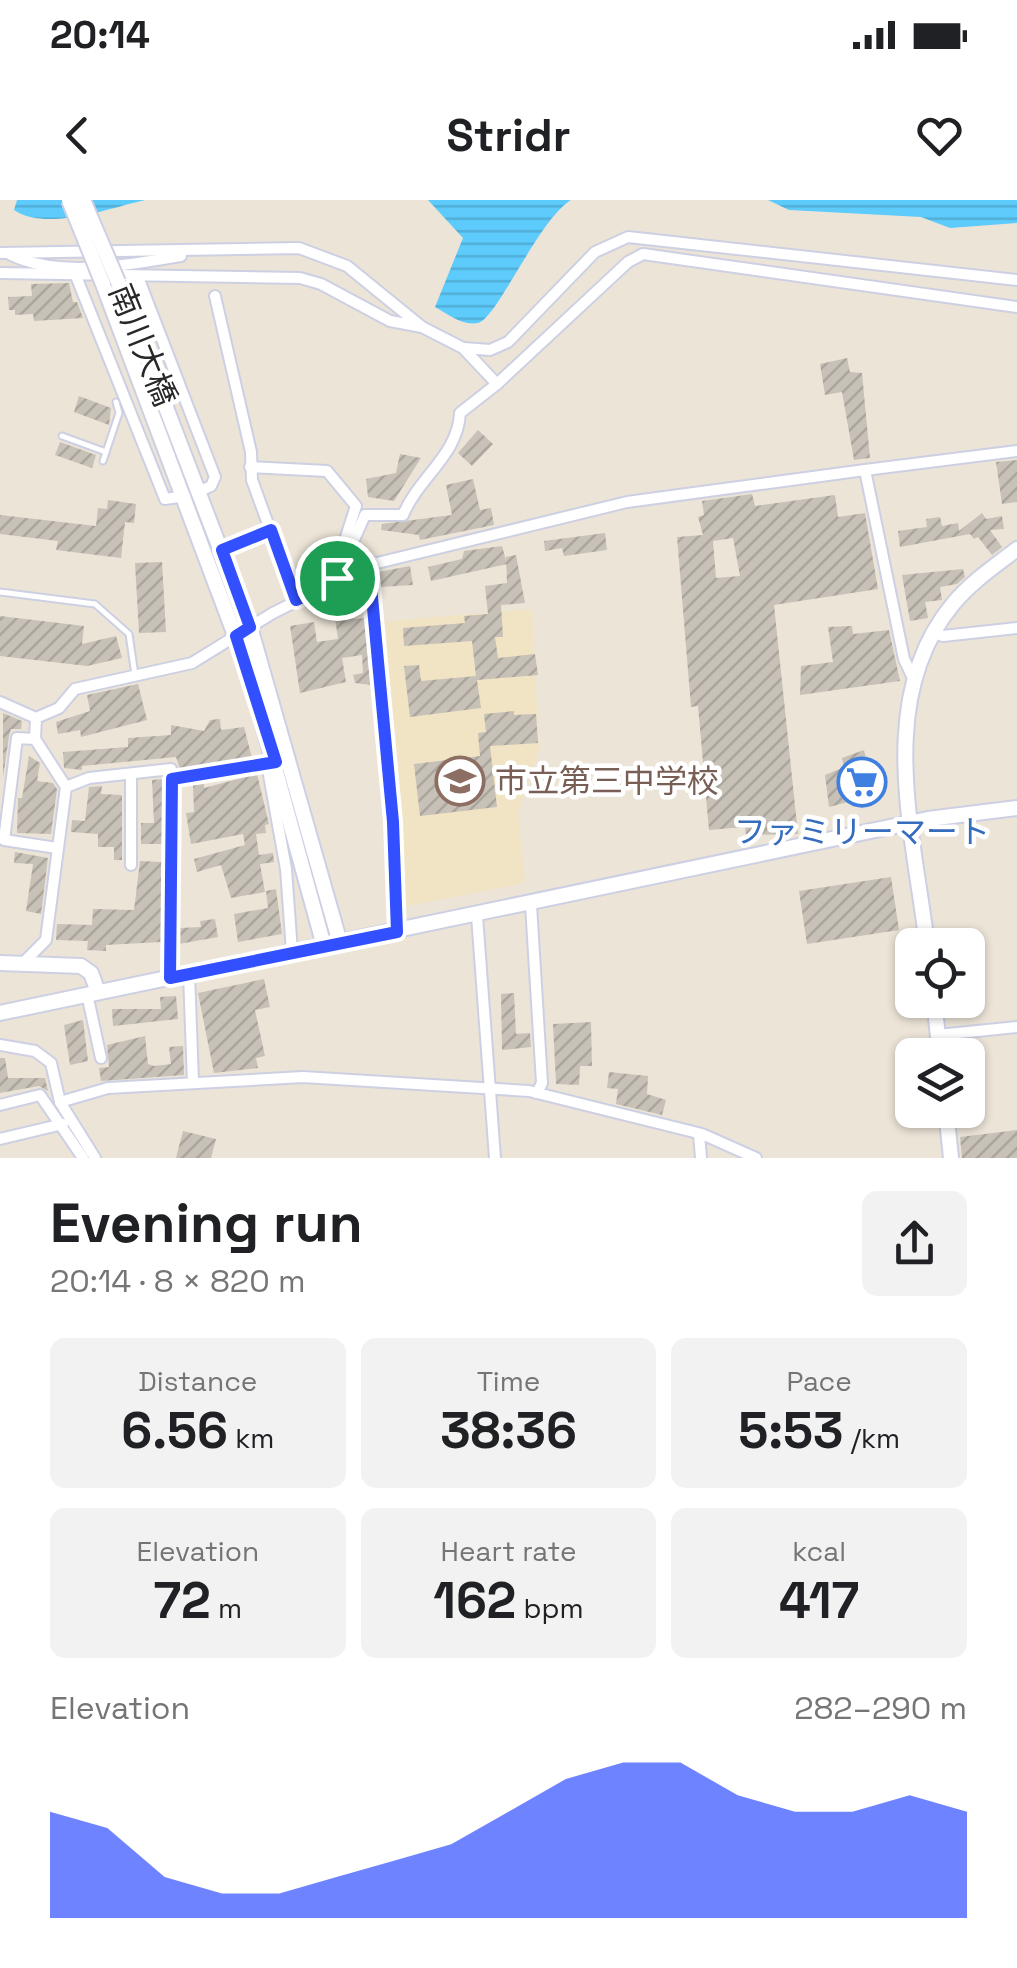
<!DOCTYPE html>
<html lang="en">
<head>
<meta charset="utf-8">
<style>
  :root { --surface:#fff; --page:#f2f2f2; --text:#202124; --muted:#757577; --accent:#3250ff }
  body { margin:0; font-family:"Space Grotesk","Noto Sans JP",sans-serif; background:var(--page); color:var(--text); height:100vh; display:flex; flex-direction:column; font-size:38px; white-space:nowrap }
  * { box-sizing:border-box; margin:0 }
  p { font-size:32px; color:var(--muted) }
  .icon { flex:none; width:55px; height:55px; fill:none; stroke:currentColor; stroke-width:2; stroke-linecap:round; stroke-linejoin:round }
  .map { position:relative; height:958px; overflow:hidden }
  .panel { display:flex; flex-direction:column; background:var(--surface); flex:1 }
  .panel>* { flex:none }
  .fabs { position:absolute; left:895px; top:728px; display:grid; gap:20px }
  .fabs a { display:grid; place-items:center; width:90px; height:90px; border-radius:15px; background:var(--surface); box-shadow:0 2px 8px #0004; font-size:50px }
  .pin { position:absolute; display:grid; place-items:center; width:85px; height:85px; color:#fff; margin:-42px; border:5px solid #fff; border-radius:50%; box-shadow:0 2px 10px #0007 }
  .round { display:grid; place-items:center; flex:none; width:105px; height:105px; border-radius:15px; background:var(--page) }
  .head { display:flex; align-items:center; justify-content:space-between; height:170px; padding:0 50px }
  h1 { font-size:55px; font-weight:700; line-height:75px }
  .stats { display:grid; grid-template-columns:repeat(3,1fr); gap:15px; height:170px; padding:10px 50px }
  .stats div { display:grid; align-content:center; border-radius:15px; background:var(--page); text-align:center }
  .stats b { font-size:50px; font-weight:700 }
  .stats small { font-size:28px; font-weight:400 }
  .stats p { font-size:28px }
  .chart { height:280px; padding:20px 50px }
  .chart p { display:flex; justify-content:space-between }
  .chart svg { width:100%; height:180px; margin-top:10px; fill:var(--accent); opacity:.7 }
  .status { display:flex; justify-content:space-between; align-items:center; height:70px; padding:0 50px; background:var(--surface); direction:ltr }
  .status svg { height:28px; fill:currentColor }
  header { display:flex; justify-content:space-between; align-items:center; height:130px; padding:0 50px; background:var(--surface); font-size:45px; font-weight:700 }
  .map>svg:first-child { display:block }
  .education { fill:#f1e4c4 }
  .water { fill:url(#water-rules) }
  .building { fill:url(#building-hatch); fill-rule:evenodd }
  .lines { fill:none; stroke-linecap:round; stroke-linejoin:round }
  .lane-casing { stroke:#cdd0e3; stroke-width:9 }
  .street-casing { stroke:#cdd0e3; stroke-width:14 }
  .secondary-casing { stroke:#cdd0e3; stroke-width:18 }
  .lane { stroke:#fff; stroke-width:5 }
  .street { stroke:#fff; stroke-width:10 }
  .secondary { stroke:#fff; stroke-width:14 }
  .secondary-bridge-casing { stroke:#cdd0e3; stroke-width:18; stroke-linecap:butt }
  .secondary-bridge { stroke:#fff; stroke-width:14 }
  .route-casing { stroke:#fff; stroke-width:20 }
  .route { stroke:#3250ff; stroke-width:12 }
  .labels { text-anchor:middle; stroke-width:9; stroke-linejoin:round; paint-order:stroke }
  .street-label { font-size:32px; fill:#282828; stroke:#fff }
  .education-label { font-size:32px; fill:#785e54; stroke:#fff; text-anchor:start }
  .shop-label { font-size:32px; fill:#366cbe; stroke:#fff }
</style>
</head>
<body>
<div class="status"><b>20:14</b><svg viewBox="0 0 49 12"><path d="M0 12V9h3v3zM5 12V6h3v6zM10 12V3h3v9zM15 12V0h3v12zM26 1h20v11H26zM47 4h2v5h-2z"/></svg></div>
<header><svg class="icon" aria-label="back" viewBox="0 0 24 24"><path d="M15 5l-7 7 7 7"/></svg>Stridr<svg class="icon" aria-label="heart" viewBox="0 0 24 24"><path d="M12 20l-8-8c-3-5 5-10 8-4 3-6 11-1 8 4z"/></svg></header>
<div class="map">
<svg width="1017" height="958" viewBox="0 0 1017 958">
  <defs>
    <pattern id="water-rules" width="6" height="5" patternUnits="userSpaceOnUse" patternTransform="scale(2.5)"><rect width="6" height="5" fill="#5dcbfc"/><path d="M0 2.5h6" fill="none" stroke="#51aed8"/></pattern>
    <pattern id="building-hatch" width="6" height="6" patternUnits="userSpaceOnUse" patternTransform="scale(2.5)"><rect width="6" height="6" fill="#c7c1b7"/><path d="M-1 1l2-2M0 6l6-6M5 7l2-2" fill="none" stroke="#aba69d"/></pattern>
  </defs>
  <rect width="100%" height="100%" fill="#ece4d7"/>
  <polygon class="education" points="532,409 539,550 518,613 525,683 403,707 379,422"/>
  <g class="water">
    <path d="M 17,0 L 145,0 C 110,8 46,32 14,10 Z"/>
    <path d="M 428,0 L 571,0 C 538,20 497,119 478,123 C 462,126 448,114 435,107 L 463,38 Z"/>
    <polygon points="768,0 1017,0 1017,23 950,28 921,17 789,10"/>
  </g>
  <g class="building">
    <polygon points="69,83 73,102 77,102 83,118 34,121 33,114 15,115 15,110 9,110 8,97 32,96 31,84"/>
    <polygon points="847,158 850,172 862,173 870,258 854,260 842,192 825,195 820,164"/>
    <polygon points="79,196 111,208 109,225 74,212"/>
    <polygon points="478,230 493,244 472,266 458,253"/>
    <polygon points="60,242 96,255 92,268 55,255"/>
    <polygon points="400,254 421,258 394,301 368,297 366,279 396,273"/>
    <polygon points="1017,260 1017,302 1002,304 996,262"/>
    <polygon points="473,279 480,310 491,308 494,325 420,340 419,335 381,330 382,324 452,315 446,285"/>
    <path d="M 752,294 L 755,306 L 835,295 L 838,317 L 865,313 L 878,389 L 774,405 L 798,634 L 746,635 L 745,627 L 709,630 L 698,506 L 691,507 L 677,337 L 703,335 L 698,317 L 704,315 L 702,301 ZM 733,338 L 740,376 L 716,378 L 713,341 Z"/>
    <polygon points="108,300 136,304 134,323 125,322 121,358 56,350 58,341 0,334 0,315 96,326 98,308 107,309"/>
    <polygon points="982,313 986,319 1002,316 1004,329 990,330 1002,347 992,355 978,337 974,339 970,334 900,347 898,331 927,327 926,319 940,317 942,326 958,323 959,331"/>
    <polygon points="605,333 607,350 564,356 562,348 545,351 544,341"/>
    <polygon points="502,346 507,364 431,381 428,367 462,359 464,351"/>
    <polygon points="516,355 525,403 501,405 503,437 495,437 498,458 535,454 538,475 477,480 481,508 410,517 404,466 419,465 421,481 476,476 472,441 404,446 403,428 465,423 464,416 488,414 485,386 507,383 506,357"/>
    <polygon points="162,362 166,432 139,433 135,363"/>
    <polygon points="410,366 413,385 380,387 378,372"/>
    <polygon points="963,369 965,377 957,384 940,387 942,400 925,402 928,418 910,421 902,375"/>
    <polygon points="354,414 354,419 365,418 371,485 355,483 353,475 363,473 362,455 342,458 346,482 300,493 290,426 314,422 317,442 338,439 335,418"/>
    <polygon points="0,416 84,426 82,444 116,436 122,458 87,466 0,456"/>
    <polygon points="852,426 853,434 889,430 900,481 800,495 801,466 833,462 828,427"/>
    <polygon points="138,484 147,520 81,537 80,530 58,534 56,522 90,511 87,495"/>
    <polygon points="514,511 514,515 536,514 538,543 490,546 497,607 420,616 414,564 480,556 478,533 486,532 484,514"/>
    <polygon points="3,513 22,521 21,529 11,529 9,536 3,578"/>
    <polygon points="220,519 221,530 244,527 252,558 180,569 176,557 82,566 82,570 64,568 63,552 128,547 128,538 171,535 171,525 204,531 210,520"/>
    <polygon points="864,550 875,595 829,607 825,575 844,567 842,558"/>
    <polygon points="29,556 40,563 37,581 53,583 57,589 51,634 17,633 18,598 22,598"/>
    <polygon points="257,574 269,624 265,625 266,633 256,634 259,655 273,653 274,662 260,664 265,692 231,698 221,665 197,672 194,659 245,645 243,634 191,644 186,613 194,612 193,585 204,583 204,588"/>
    <polygon points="163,579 163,644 141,644 141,623 154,623 152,580"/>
    <polygon points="102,586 101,594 122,595 122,660 114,660 114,647 98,647 98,634 71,632 72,620 85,621 89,587"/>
    <polygon points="15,652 48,658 41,714 26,711 33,664 14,663"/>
    <polygon points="140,661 162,662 161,742 106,745 106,751 87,750 88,741 56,740 57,724 92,725 93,709 134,710"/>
    <polygon points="891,677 899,730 807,744 799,691"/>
    <polygon points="276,689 282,734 238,742 234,714 268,708 266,691"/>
    <polygon points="215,719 218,737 179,744 179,728 201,727 200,721"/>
    <polygon points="264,779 270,807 255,810 265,856 256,858 258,868 214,873 198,793"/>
    <polygon points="514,793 516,834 530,833 531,847 502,850 501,794"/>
    <polygon points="176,796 178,819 113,826 112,809 161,809 160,797"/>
    <polygon points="83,820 88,861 70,865 64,825"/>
    <polygon points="591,822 592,866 580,866 579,885 556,884 553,824"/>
    <polygon points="145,836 148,864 154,866 171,864 169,847 183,846 184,875 101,881 99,868 109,867 107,845"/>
    <polygon points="0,858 5,858 8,878 45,878 48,891 39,886 0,893"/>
    <polygon points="609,872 648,876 647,894 666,900 662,915 616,904 618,889 607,888"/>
    <polygon points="1017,930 1017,958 962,958 960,937"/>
    <polygon points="183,931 216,939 211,958 176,958"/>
  </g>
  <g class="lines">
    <g class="lane-casing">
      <g id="lane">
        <polyline points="62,236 106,252"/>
        <polyline points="103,261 119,213 116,202"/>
        <polyline points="0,392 95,404 129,434 135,475"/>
      </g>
    </g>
    <g class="street-casing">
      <g id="street">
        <polyline points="0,53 299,48 347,66 422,127"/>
        <path d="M 11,55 C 59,78 130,65 181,56"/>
        <path d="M 0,73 L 300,78 L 321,84 L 390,121 L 422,127 L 463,148 L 497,184 L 460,213 C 458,255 419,277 403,315 L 365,315 L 337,378"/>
        <polyline points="76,76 165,299 185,296"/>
        <polyline points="138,77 215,277 211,286 200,291"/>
        <polyline points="215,96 251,252 252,280 296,401"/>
        <polyline points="464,148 490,150 508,142 595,52 628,37 1017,80"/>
        <polyline points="497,184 628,62 643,54 1017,107"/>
        <polyline points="250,267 327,271 356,306 346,337 350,345"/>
        <polyline points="865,270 1017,251"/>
        <polyline points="222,350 271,330"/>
        <polyline points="932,432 943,436 1017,428"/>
        <polyline points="0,502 36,518"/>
        <polyline points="35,539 17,538 4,640 57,648"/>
        <polyline points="66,587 35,539 36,518 59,508 75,489 192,463 273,413 369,365"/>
        <polyline points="131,665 131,576"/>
        <polyline points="531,705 542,883 537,893"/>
        <polyline points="477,716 495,958"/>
        <polyline points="397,732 393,622 369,365 627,302 865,270 904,459 913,478"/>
        <polyline points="23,763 46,740 66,587 89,578 171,569 172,579 267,564 286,669 292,752"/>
        <polyline points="189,774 193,882"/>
        <polyline points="170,778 172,579"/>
        <polyline points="87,794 101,858"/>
        <polyline points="938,835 1017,827"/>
        <polyline points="0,845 35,851 51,863 60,902 95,958"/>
        <polyline points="60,902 108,888 303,877 529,891 702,934 756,958"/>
        <polyline points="0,905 40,895 83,958"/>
        <polyline points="699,934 701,958"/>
        <polyline points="0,939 63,924"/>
      </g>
    </g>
    <g class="secondary-casing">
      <g id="secondary">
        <polyline points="118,82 250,427 340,743"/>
        <polyline points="103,84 248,470 324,746"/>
        <path d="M 927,745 C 914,634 874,499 953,404 C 971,382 995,366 1017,349"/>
        <polyline points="0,763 81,766 91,773 98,792"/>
        <polyline points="934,800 940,855"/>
        <polyline points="0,813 928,619 1017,608"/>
        <polyline points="946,910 951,958"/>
      </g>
    </g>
    <use href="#lane" class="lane"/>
    <use href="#street" class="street"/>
    <use href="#secondary" class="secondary"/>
    <g class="secondary-bridge-casing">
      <g id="secondary-bridge">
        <polyline points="69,0 103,84"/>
        <polyline points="83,0 118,82"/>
      </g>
    </g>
    <use href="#secondary-bridge" class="secondary-bridge"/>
  </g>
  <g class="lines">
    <g class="route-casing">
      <polygon id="route" points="271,330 296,400 369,365 393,622 397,732 170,778 172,579 276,562 236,436 250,427 222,350"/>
    </g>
    <use href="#route" class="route"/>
  </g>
  <defs>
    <g id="school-ring" transform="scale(2.5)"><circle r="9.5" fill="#fff" stroke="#8d6e63" stroke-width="1.5"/><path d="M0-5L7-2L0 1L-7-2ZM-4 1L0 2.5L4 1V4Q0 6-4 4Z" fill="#8d6e63"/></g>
    <g id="supermarket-ring" transform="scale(2.5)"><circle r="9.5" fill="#fff" stroke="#3f7fe0" stroke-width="1.5"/><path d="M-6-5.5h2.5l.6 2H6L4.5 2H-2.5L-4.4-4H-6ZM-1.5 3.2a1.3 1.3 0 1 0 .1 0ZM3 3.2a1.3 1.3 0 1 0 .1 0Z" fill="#3f7fe0"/></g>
  </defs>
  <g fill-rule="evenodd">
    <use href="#school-ring" x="460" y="581"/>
    <use href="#supermarket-ring" x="862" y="582"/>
  </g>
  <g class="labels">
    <g class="street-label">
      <text transform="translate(143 145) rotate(68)" y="11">南川大橋</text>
    </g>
    <g class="education-label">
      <text x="495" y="592">市立第三中学校</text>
    </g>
    <g class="shop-label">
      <text x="862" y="643">ファミリーマート</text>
    </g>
  </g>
</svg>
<div class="fabs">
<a><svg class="icon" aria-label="locate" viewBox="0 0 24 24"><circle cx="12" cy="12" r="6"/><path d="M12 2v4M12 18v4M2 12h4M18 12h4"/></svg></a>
<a><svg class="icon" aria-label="layers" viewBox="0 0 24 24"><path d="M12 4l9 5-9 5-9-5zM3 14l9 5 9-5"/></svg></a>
</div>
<div class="pin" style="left:337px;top:378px;background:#1e9e55"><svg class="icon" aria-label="arrive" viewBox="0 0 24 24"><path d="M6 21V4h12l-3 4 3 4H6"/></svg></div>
</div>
<section class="panel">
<div class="head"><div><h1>Evening run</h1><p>20:14 · 8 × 820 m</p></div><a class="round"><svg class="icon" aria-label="share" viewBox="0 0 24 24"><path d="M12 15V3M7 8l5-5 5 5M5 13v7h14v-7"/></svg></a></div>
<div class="stats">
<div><p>Distance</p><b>6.56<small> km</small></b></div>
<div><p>Time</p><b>38:36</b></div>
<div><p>Pace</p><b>5:53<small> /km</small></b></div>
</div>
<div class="stats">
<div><p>Elevation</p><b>72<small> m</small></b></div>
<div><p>Heart rate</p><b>162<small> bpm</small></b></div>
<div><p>kcal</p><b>417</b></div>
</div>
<div class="chart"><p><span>Elevation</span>282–290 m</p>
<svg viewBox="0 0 160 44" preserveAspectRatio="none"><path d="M0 44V18L10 22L20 34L30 38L40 38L50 34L60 30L70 26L80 18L90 10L100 6L110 6L120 14L130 18L140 18L150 14L160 18V44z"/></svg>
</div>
</section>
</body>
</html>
